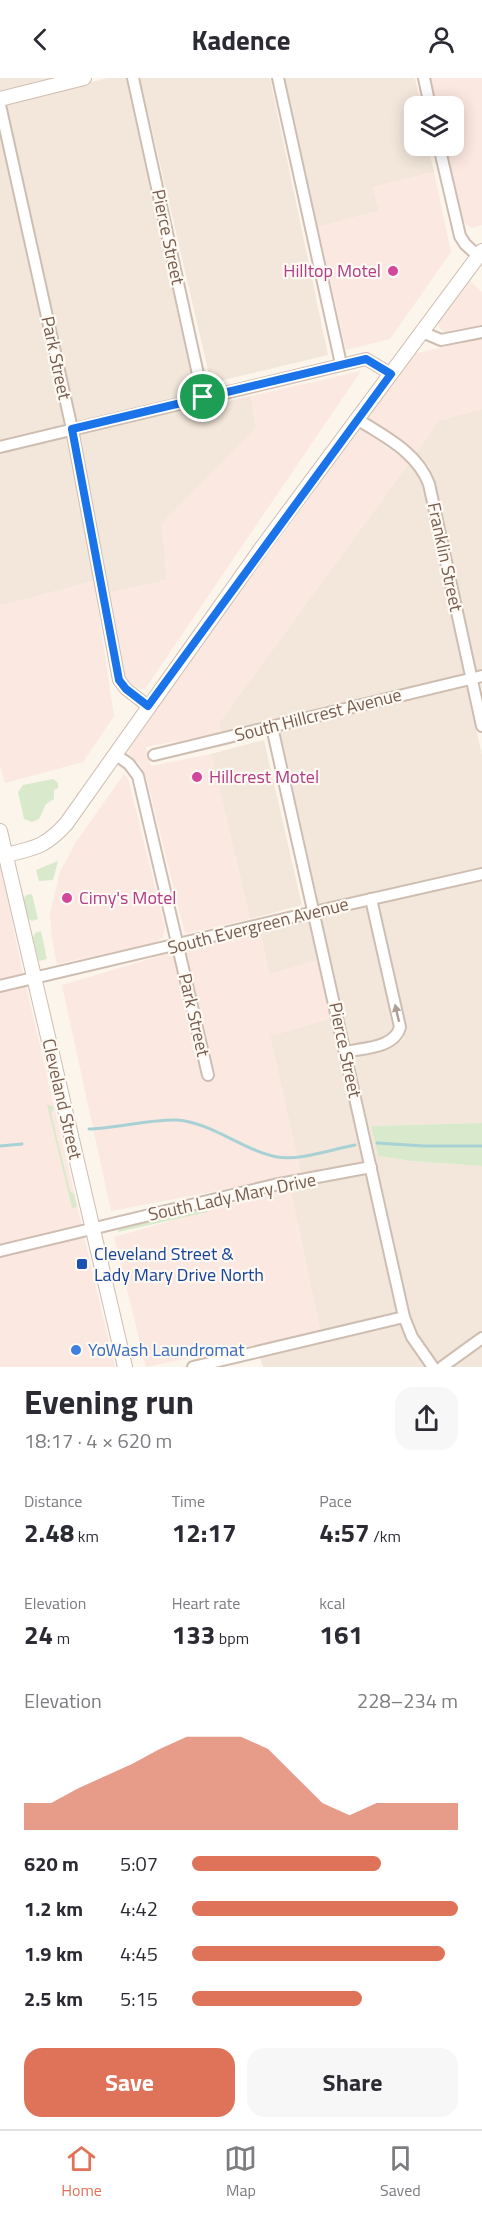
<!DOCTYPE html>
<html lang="en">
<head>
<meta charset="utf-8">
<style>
  :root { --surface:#fff; --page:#f7f7f7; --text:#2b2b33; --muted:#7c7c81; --line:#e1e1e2; --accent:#de7359 }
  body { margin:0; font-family:"Titillium Web",sans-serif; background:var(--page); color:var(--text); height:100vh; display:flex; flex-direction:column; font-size:22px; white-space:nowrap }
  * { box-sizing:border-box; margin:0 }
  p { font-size:20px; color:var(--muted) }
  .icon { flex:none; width:33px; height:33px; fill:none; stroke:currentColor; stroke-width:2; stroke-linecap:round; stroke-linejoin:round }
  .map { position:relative; height:1289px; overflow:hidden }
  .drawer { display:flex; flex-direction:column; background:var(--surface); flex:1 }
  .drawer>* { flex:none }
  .controls { position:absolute; left:404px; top:18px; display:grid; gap:12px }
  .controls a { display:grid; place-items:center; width:60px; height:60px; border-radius:12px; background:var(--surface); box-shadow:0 3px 15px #0003; font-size:30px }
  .pin { position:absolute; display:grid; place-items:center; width:51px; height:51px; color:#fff; margin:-26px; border:3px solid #fff; border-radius:50%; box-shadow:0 2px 6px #0007 }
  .round { display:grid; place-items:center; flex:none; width:63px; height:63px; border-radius:18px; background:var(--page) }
  .head { display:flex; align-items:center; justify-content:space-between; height:102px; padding:0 24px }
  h1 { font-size:33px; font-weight:700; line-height:45px }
  .metrics { display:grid; grid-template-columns:repeat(3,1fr); gap:9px; height:102px; padding:6px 24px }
  .metrics div { display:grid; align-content:center }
  .metrics b { font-size:26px; font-weight:700 }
  .metrics small { font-size:16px; font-weight:400 }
  .metrics p { font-size:16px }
  .chart { height:168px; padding:12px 24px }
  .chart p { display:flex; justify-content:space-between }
  .chart svg { width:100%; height:108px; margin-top:6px; fill:var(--accent); opacity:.7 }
  .button { display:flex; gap:12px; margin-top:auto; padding:12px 24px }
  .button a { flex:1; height:69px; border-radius:18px; background:var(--accent); color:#fff; font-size:24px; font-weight:700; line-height:69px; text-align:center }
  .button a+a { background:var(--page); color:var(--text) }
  ul { padding:0 24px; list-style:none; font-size:20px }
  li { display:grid; grid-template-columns:96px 72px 1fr; align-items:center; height:45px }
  li i { height:15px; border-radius:8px; background:var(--accent) }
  header { display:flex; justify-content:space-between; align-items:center; height:78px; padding:0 24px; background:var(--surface); font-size:27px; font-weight:700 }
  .menu { display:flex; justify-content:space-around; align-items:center; height:84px; border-top:2px solid var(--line); background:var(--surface); font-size:16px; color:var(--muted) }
  .menu a { display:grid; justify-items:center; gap:3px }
  .menu .selected { color:var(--accent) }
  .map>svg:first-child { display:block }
  .residential { fill:#f3e7db }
  .commercial { fill:#fbe8e1 }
  .green { fill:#d8eacb }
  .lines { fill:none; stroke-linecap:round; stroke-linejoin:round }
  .stream { stroke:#a8d1d6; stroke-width:3 }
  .minor-casing { stroke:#cebdb1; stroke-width:14 }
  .tertiary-casing { stroke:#cebdb1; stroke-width:16 }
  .minor { stroke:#fff; stroke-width:10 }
  .tertiary { stroke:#fff; stroke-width:14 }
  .oneway { fill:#ad9d95 }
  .route-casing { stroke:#fff; stroke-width:12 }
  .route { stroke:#1a73e8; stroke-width:8 }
  .hotel-dot { fill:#d1479c; stroke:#fef9f3; stroke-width:2 }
  .transit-dot { fill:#1a4fb4; stroke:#fef9f3; stroke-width:2 }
  .shop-dot { fill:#3f7fe0; stroke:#fef9f3; stroke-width:2 }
  .labels { text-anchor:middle; stroke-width:4.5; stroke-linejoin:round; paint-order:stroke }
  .street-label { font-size:18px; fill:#775c4f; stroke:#fef9f3 }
  .hotel-label { font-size:18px; fill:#b23c85; stroke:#fef9f3; text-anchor:start }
  .transit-label { font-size:18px; fill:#164399; stroke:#fef9f3; text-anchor:start }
  .shop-label { font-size:18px; fill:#366cbe; stroke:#fef9f3; text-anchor:start }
</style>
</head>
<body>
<header><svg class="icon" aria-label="back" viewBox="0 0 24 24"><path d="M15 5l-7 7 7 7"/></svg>Kadence<svg class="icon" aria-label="person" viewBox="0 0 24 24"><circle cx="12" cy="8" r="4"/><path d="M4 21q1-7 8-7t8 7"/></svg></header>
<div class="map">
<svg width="482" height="1289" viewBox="0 0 482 1289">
  <rect width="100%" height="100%" fill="#fcf5ec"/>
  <g class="residential">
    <polygon points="0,0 59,0 0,14"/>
    <polygon points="108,0 126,0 195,315 77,344 6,25"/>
    <polygon points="140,0 270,0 328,277 211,305"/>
    <polygon points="284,0 415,0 421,28 414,28 414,68 428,68 434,94 373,109 379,133 318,149"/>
    <polygon points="0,57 64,347 0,363"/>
    <polygon points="251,318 256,350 162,446 167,502 110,515 79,355"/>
    <polygon points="482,331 482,592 476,593 435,404 429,388 416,375 440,342"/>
    <polygon points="67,358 94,503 0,528 0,375"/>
    <polygon points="409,385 417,393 423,408 464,596 221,655 219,645"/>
    <polygon points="466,607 482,677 482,790 319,827 280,653"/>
    <polygon points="264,662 302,827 250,841 211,676"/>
    <polygon points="482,802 482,1045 371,1048 378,1078 411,1083 482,1088 482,1253 438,1285 418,1257 410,1237 353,978 395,968 403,961 407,951 379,825"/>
    <polygon points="366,828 394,950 392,954 387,959 350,967 321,838"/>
    <polygon points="309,841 318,882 269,897 260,853"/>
    <polygon points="331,940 363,1085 301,1097 270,958"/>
    <polygon points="366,1096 397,1234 320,1253 290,1110"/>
    <polygon points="400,1246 406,1262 425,1289 263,1289 260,1279"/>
    <polygon points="482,1267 482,1289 452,1289"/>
  </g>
  <g class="commercial">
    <polygon points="430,0 482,0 482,147 472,150 463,144 445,68 453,68 453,28 437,28"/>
    <polygon points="434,94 451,174 390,261 346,272 318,149 379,133 373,109"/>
    <polygon points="468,201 482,214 482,248 448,256 440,251 437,243"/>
    <polygon points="482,260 482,331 440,342 416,375 366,339 413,276"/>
    <polygon points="361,293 145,611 140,611 128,604 124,595 110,515 167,502 162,446 256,350 251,318"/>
    <polygon points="359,349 409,385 219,645 221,655 146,669 151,688 211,676 250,841 185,856 146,698 140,686 129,677 128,670 131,663"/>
    <polygon points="94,503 114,638 83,684 5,705 0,688 0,528"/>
    <polygon points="124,696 128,700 165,849 163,859 155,865 57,886 52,861 50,835 60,794 76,764"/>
    <polygon points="0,783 23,897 0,902"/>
    <polygon points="260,853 269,896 318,882 331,940 270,958 301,1097 111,1133 62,907 173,874 203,1004 215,1001 185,871"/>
    <polygon points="26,908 82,1148 0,1167 0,914"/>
    <polygon points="290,1110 320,1253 146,1289 114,1159 275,1113"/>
    <polygon points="84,1159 115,1289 0,1289 0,1179"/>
  </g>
  <g class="green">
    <polygon points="53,701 58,705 58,710 54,712 54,721 46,726 39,741 32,744 24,741 18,714 23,707"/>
    <polygon points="58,783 53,802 39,803 36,792"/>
    <polygon points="32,816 38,841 32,843 27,840 23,822 26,817"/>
    <polygon points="41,853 47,881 39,883 33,860 35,855"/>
    <polygon points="47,1026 54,1029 51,1035 70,1113 74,1116 77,1129 72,1130"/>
    <polygon points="482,1045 482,1088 411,1083 378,1078 371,1048"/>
    <polygon points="206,1130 208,1134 118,1154 119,1151"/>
  </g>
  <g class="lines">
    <g class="stream">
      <path d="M 89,1051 C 118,1050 150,1041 177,1042 C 213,1045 242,1072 277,1079 C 299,1083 333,1071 355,1067"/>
      <polyline points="377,1065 424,1068 482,1068"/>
      <polyline points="0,1068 22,1066"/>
    </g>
    <g class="minor-casing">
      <g id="minor">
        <polyline points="133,0 203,319"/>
        <polyline points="278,0 341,286"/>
        <polyline points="424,0 430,28"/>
        <polyline points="0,27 72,351 119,602 126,611 148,628"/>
        <polyline points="439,68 460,158 465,166 478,178"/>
        <polyline points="422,254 441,262 482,254"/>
        <path d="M 357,341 C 385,359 417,374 429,406 L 482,648"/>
        <polyline points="0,369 366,281 391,296"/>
        <polyline points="272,649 404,1239 412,1259 433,1289"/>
        <polyline points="115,676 129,686 138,698 208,997"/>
        <polyline points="154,677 482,598"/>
        <polyline points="0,908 314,834 482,796"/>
        <path d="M 345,974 C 363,970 395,970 400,949 L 371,821"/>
        <polyline points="0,1173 274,1107 371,1089"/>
        <polyline points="193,1289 404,1239"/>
        <polyline points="442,1289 482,1260"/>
      </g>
    </g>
    <g class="tertiary-casing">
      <g id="tertiary">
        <polyline points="0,21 84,0"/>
        <polyline points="0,753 125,1289"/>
        <path d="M 6,777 C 35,770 45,769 66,746 L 263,468 L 482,173"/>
      </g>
    </g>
    <use href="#minor" class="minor"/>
    <use href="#tertiary" class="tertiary"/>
  </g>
  <defs><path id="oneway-solid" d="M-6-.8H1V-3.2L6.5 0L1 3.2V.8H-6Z" transform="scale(1.5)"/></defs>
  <use class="oneway" href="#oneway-solid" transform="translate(397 935) rotate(-103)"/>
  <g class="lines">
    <g class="route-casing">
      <polygon id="route" points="366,281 391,296 148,628 126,611 119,602 72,351"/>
    </g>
    <use href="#route" class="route"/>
  </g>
  <g class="hotel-dot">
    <circle cx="393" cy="193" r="6"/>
    <circle cx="197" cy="699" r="6"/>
    <circle cx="67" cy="820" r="6"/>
  </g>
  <rect class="transit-dot" x="76" y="1180" width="12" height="12" rx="3"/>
  <circle class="shop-dot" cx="76" cy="1272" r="6"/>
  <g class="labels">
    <g class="street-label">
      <text transform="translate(168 159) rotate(78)" y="6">Pierce Street</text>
      <text transform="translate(56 280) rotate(78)" y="6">Park Street</text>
      <text transform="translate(445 479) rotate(78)" y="6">Franklin Street</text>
      <text transform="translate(318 637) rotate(-14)" y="6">South Hillcrest Avenue</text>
      <text transform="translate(258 848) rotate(-14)" y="6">South Evergreen Avenue</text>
      <text transform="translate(194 937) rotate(77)" y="6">Park Street</text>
      <text transform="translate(345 972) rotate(78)" y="6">Pierce Street</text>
      <text transform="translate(62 1021) rotate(77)" y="6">Cleveland Street</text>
      <text transform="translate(232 1119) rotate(-12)" y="6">South Lady Mary Drive</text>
    </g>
    <g class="hotel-label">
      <text x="381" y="199" text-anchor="end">Hilltop Motel</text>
      <text x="209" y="705">Hillcrest Motel</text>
      <text x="79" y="826">Cimy's Motel</text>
    </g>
    <g class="transit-label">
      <text x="94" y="1182">Cleveland Street &amp;<tspan x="94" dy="21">Lady Mary Drive North</tspan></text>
    </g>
    <g class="shop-label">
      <text x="88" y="1278">YoWash Laundromat</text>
    </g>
  </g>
</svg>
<div class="controls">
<a><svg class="icon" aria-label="layers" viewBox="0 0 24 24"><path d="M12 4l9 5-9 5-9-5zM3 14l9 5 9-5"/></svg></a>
</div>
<div class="pin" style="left:203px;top:319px;background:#1e9e55"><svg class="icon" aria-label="arrive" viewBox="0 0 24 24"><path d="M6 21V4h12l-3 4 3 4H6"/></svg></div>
</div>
<section class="drawer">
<div class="head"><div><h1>Evening run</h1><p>18:17 · 4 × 620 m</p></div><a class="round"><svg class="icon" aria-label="share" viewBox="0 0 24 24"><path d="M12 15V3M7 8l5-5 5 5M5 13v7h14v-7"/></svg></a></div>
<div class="metrics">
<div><p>Distance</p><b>2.48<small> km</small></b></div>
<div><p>Time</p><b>12:17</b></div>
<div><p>Pace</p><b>4:57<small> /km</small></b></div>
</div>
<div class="metrics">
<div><p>Elevation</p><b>24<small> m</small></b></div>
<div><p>Heart rate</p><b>133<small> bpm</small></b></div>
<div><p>kcal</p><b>161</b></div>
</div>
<div class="chart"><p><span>Elevation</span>228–234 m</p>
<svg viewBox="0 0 160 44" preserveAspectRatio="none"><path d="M0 44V33L10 33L20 27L30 22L40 17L50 11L60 6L70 6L80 6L90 11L100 22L110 33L120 38L130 33L140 33L150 33L160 33V44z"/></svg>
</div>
<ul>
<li><b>620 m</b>5:07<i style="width:71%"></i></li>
<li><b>1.2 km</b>4:42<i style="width:100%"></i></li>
<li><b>1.9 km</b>4:45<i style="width:95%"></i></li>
<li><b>2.5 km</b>5:15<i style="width:64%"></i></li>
</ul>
<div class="button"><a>Save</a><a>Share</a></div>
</section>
<nav class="menu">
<a class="selected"><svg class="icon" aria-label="home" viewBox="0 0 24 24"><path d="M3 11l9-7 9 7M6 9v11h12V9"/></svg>Home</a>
<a><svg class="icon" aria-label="map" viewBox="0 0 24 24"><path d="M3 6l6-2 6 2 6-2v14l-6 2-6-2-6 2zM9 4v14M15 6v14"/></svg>Map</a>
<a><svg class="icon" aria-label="saved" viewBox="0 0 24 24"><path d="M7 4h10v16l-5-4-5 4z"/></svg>Saved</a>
</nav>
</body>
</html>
